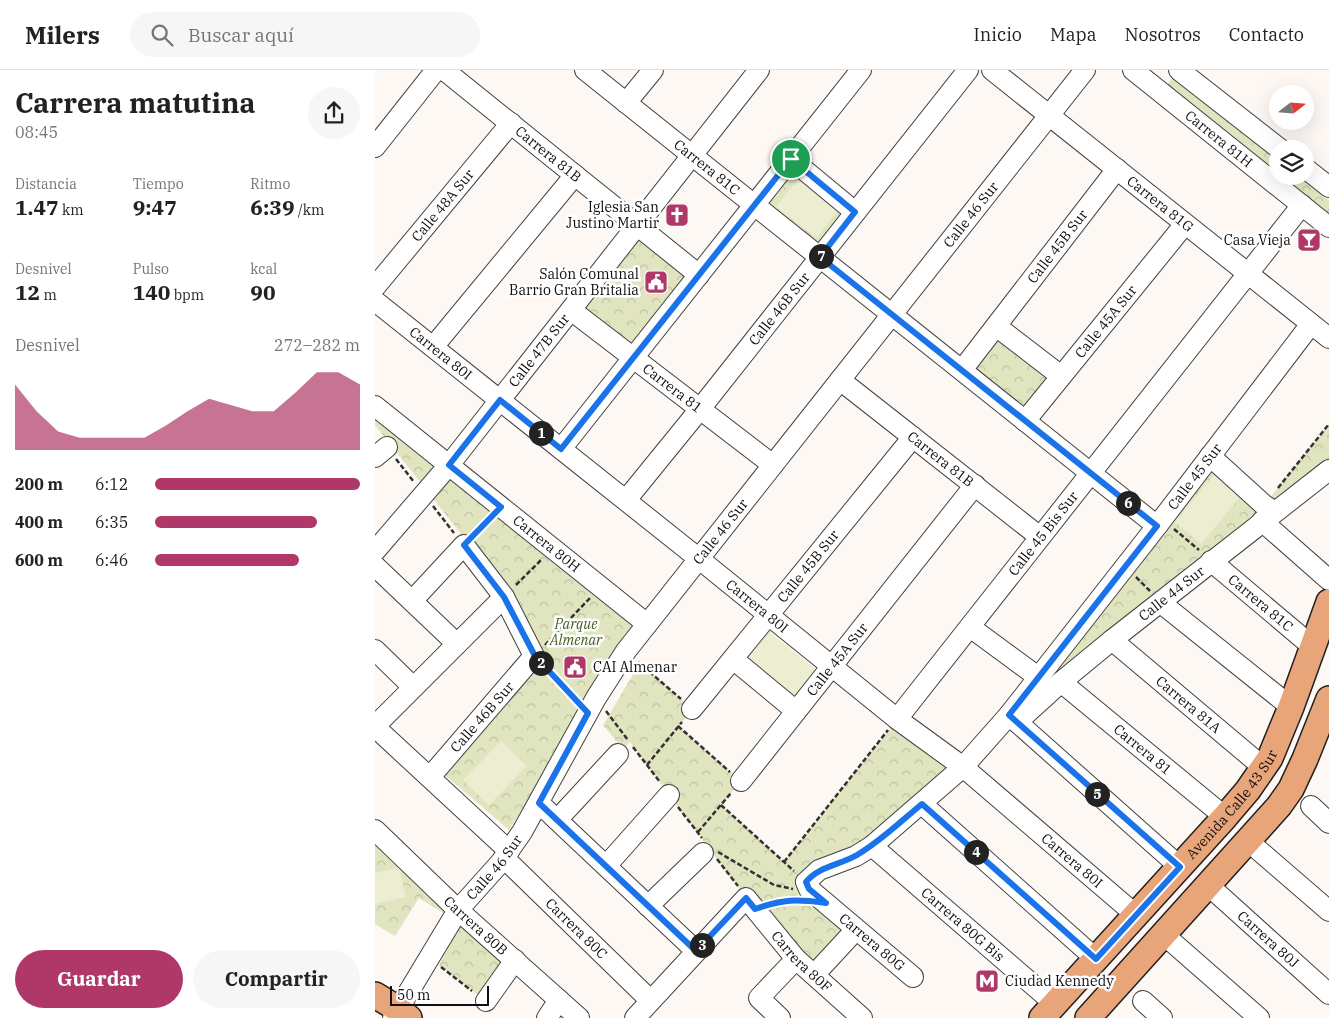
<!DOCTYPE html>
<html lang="es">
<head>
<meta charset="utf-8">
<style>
  :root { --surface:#fff; --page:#f6f6f6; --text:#222; --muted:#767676; --line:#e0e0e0; --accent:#af3868 }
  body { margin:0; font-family:"IBM Plex Serif",serif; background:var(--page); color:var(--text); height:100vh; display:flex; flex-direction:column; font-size:19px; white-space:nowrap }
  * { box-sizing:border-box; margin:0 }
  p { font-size:16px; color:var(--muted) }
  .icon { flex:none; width:28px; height:28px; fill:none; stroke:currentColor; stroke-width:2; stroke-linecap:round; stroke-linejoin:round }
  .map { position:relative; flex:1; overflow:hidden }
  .sheet { display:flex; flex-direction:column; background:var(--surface); width:375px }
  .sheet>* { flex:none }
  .needle { width:32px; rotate:73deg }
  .fabs { position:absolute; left:894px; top:15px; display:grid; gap:10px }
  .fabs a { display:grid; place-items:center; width:45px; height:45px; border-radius:50%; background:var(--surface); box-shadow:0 5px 20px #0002; font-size:25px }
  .scale { position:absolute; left:15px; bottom:12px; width:99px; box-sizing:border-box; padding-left:5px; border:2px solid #0f0f0f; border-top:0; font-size:14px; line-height:18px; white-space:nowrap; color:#0f0f0f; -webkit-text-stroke:4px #fff; paint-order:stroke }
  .pin { position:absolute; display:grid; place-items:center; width:42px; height:42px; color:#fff; margin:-21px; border:2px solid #fff; border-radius:50%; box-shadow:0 1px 5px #0007 }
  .km { position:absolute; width:25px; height:25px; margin:-12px; border-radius:50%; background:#222; color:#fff; font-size:14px; line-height:25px; text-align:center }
  .round { display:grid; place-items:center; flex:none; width:52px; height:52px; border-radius:26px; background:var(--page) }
  .summary { display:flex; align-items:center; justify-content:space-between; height:85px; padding:0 15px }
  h1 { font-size:28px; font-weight:800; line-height:38px }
  .metrics { display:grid; grid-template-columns:repeat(3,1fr); gap:8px; height:85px; padding:5px 15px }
  .metrics div { display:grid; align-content:center }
  .metrics b { font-size:21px; font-weight:800 }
  .metrics small { font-size:14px; font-weight:400 }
  .metrics p { font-size:14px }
  .chart { height:140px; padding:10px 15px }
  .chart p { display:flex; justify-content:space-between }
  .chart svg { width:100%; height:90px; margin-top:5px; fill:var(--accent); opacity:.7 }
  .primary-button { display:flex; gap:10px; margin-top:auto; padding:10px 15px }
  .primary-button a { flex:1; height:58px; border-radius:30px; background:var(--accent); color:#fff; font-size:20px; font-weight:800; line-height:58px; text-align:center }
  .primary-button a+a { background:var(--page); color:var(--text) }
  ul { padding:0 15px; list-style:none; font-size:16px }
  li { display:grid; grid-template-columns:80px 60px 1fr; align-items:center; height:38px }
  li i { height:12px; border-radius:6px; background:var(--accent) }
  header { display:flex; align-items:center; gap:30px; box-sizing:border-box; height:70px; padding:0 25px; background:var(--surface); border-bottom:1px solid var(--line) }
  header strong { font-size:24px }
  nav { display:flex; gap:28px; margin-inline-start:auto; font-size:18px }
  .search { width:350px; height:45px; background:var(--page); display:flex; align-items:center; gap:12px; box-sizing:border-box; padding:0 18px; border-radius:28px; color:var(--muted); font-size:19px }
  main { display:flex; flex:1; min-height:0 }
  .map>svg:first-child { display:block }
  .park { fill:url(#park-crowns) }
  .pitch { fill:#ededd1 }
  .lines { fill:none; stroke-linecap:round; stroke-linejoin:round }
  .minor-casing { stroke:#424242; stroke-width:22 }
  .major-casing { stroke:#202020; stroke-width:28 }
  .path { stroke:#313131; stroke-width:2.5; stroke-dasharray:5 2.5; stroke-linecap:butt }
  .minor { stroke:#fff; stroke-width:20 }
  .major { stroke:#e8a579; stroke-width:25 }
  .route-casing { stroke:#fff; stroke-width:10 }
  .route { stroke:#1a73e8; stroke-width:6 }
  .labels { text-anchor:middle; stroke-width:5; stroke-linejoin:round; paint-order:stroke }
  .street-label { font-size:14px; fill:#0f0f0f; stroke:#fff }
  .poi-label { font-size:14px; fill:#0f0f0f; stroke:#fff; text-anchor:end }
  .park-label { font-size:14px; font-style:italic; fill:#476027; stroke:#fff }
</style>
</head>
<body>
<header>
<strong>Milers</strong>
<div class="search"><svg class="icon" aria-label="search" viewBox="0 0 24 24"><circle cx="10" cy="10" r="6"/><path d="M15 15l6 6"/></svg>Buscar aquí</div>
<nav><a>Inicio</a><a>Mapa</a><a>Nosotros</a><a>Contacto</a></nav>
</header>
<main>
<section class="sheet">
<div class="summary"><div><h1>Carrera matutina</h1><p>08:45</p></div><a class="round"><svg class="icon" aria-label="share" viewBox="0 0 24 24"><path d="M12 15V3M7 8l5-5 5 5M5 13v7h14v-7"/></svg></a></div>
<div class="metrics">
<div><p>Distancia</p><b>1.47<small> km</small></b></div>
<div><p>Tiempo</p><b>9:47</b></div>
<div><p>Ritmo</p><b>6:39<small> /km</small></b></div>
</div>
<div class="metrics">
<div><p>Desnivel</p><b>12<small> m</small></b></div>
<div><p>Pulso</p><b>140<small> bpm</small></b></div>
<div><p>kcal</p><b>90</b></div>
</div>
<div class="chart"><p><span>Desnivel</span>272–282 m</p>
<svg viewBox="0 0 160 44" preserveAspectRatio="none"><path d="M0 44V12L10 25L20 35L30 38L40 38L50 38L60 38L70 32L80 25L90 19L100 22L110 25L120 25L130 16L140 6L150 6L160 12V44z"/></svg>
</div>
<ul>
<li><b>200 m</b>6:12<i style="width:100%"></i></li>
<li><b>400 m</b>6:35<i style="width:79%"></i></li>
<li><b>600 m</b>6:46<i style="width:70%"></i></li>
</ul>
<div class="primary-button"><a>Guardar</a><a>Compartir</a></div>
</section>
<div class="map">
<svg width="954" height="948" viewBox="0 0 954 948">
  <defs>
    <pattern id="park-crowns" width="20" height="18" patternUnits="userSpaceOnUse" patternTransform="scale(1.25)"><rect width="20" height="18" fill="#e0e5c0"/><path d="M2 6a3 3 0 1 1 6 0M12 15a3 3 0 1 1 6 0" fill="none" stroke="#bfc3a4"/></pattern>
  </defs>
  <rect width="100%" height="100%" fill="#fdf8f3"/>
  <g class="park">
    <polygon points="799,6 902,88 902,106 925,106 954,130 954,148 790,17"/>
    <polygon points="417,99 469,141 441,176 388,134"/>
    <polygon points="261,164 316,207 257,283 202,240"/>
    <polygon points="622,263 678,307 652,340 597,295"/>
    <polygon points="0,346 259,555 226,599 179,689 134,760 69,704 168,587 131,521 0,355"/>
    <polygon points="954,354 954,400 642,652 840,391 889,435"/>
    <polygon points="265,593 317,639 304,657 366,711 346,735 409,792 516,657 575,700 483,778 425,804 422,812 475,866 444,900 371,828 255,672 248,679 228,655"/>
    <polygon points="0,769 74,837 70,844 44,828 20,866 0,854"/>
    <polygon points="88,850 135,891 108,929 64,895"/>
  </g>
  <g class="pitch">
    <polygon points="423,109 463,140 441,168 401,137"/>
    <polygon points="839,405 865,427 826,474 800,452"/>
    <polygon points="391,559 443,601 417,634 364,591"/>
    <polygon points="126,671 152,696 114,735 88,710"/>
    <polygon points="24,798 31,827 0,834 0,803"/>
  </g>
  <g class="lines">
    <g class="minor-casing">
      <g id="minor">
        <path id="s1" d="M 69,0 L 324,205"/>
        <path id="s2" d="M 210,0 L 782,456"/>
        <path id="s3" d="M 617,0 L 954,268"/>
        <path id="s4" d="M 758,0 L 954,157"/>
        <polyline points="804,0 905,79"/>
        <polyline points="251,33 278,0"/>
        <polyline points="0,77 61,0"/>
        <polyline points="416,89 480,142"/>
        <polyline points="930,98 954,117"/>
        <path id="s5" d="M 0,217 L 136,53"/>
        <path id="s6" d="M 0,231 L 323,488 L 522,649 L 588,697 L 761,845"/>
        <path id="s7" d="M 196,240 L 398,395"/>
        <polyline points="621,256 686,306"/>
        <polyline points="58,277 200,105"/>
        <path id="s8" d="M 587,300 L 742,99"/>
        <path id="s9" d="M 465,310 L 665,467"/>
        <path id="s10" d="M 0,336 L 272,554"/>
        <path id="s11" d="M 650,351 L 810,154"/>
        <polyline points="186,379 486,0"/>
        <polyline points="835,386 889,435 899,441"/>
        <polyline points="0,387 12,377"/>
        <path id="s12" d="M 251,430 L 325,339 L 593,0"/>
        <polyline points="887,451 954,510"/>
        <path id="s13" d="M 0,481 L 74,395 L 384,0"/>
        <path id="s14" d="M 836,491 L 938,577"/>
        <polyline points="0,496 82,574"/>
        <polyline points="37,531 89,475 129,527 159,586 55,707"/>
        <polyline points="786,533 916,637"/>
        <polyline points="595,557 663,607"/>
        <path id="s15" d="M 737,570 L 889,698"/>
        <polyline points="0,580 38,617"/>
        <polyline points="358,589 421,641"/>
        <path id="s16" d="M 686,612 L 850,747"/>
        <path id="s17" d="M 317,639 L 538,367"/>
        <polyline points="634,645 805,797"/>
        <path id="s18" d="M 522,649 L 927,135"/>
        <path id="s19" d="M 642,652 L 686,612 L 737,570 L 954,400"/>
        <polyline points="0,656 129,527"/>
        <polyline points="0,657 134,781"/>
        <path id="s20" d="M 366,711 L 600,415"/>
        <polyline points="164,733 321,881"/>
        <polyline points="547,734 721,889"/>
        <polyline points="936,736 954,753"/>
        <polyline points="182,750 243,684"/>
        <path id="s21" d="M 0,760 L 83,840 L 204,948"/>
        <polyline points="873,771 954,841"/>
        <path id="s22" d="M 497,776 L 680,934"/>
        <path id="s23" d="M 129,788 L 275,930"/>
        <polyline points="231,796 294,725"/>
        <path id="s24" d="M 833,815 L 954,924"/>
        <polyline points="273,836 328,783"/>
        <polyline points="788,864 884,948"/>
        <polyline points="439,905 475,866"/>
        <path id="s25" d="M 538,907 L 434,819 L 431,812 L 444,800 L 481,786 L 497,776 L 588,697 L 634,645 L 782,456 L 936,254"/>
        <polyline points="111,931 140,890"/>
        <polyline points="768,931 787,948"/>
        <path id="s26" d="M 18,948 L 83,840 L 126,792 L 147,762 L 221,628 L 251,581 L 710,0"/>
        <polyline points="172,948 184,930"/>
        <path id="s27" d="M 260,948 L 371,828 L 421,889 L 487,948"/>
        <polyline points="405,948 384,928 421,889"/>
      </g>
    </g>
    <g class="major-casing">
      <g id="major">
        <polyline points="0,925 23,939 34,948"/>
        <path id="s28" d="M 667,948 L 850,747 L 873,720 L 895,688 L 916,637 L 954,532"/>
        <polyline points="713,948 904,736 916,719 930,689 954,629"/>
      </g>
    </g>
    <g class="path">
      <polyline points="21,389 39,412"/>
      <polyline points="903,418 954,354"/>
      <polyline points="58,436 79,463"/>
      <polyline points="799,459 824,480"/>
      <polyline points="99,465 114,449"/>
      <polyline points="761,507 775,521"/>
      <polyline points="141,515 167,489"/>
      <polyline points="170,575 215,528"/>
      <polyline points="263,592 306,629"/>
      <polyline points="170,597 202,631"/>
      <polyline points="231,641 253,670"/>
      <polyline points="303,656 355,702"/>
      <polyline points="258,677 285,712"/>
      <polyline points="272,695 307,652"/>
      <polyline points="346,735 419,801"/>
      <polyline points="303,737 327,768"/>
      <polyline points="323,762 356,723"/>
      <polyline points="343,782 399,815 418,819"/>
      <polyline points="342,789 363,816"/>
      <polyline points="409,792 513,660"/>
      <polyline points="395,834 422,830"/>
      <polyline points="66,897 97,921"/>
    </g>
    <use href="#minor" class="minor"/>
    <use href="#major" class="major"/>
  </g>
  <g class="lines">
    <g class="route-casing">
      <path id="route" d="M 416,89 L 480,142 L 445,187 L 782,456 L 634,645 L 805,797 L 721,889 L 547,734 C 526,751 506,771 482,785 C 465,795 444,796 431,812 L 434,819 L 451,833 C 421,829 409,829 380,839 L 371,828 L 321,881 L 164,733 L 213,643 L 160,586 L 129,527 L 89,475 L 126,437 L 74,395 L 125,330 L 186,379 Z"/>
    </g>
    <use href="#route" class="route"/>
  </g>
  <defs>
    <g id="church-square" transform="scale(1.25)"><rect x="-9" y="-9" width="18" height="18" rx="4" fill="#af3868" stroke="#fff"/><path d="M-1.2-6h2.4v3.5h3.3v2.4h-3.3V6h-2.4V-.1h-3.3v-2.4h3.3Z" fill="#fff"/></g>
    <g id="bar-square" transform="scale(1.25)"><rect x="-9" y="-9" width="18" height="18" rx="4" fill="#af3868" stroke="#fff"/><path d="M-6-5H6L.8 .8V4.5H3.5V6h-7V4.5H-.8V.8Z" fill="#fff"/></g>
    <g id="civic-square" transform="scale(1.25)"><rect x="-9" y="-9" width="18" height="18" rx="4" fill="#af3868" stroke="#fff"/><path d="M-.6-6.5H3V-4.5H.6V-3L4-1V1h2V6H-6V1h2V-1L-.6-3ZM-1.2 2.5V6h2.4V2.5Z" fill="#fff"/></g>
    <g id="metro-square" transform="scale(1.25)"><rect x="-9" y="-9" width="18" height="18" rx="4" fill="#af3868" stroke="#fff"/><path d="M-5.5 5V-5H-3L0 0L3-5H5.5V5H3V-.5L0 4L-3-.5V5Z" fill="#fff"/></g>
  </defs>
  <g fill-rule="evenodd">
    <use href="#church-square" x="302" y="145"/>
    <use href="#bar-square" x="934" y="170"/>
    <use href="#civic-square" x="281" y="212"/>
    <use href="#civic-square" x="200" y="597"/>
    <use href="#metro-square" x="612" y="911"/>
  </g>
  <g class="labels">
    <g class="street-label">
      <text dy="5" stroke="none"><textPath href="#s4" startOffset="110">Carrera 81H</textPath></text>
      <text dy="5" stroke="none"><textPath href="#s1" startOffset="134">Carrera 81B</textPath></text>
      <text dy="5" stroke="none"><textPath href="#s2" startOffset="156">Carrera 81C</textPath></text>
      <text dy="5" stroke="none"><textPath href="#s3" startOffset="215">Carrera 81G</textPath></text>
      <text dy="5" stroke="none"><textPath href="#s5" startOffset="106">Calle 48A Sur</textPath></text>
      <text dy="5" stroke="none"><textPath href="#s26" startOffset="992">Calle 46 Sur</textPath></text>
      <text dy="5" stroke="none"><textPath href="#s8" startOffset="156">Calle 45B Sur</textPath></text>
      <text dy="5" stroke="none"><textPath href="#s12" startOffset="245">Calle 46B Sur</textPath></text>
      <text dy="5" stroke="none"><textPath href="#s11" startOffset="128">Calle 45A Sur</textPath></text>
      <text dy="5" stroke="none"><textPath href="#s13" startOffset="259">Calle 47B Sur</textPath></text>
      <text dy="5" stroke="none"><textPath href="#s6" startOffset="84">Carrera 80I</textPath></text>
      <text dy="5" stroke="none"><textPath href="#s7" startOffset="128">Carrera 81</textPath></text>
      <text dy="5" stroke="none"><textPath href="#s9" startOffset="128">Carrera 81B</textPath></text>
      <text dy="5" stroke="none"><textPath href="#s25" startOffset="712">Calle 45 Sur</textPath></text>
      <text dy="5" stroke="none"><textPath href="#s26" startOffset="588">Calle 46 Sur</textPath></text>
      <text dy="5" stroke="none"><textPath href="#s18" startOffset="236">Calle 45 Bis Sur</textPath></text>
      <text dy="5" stroke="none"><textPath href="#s10" startOffset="220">Carrera 80H</textPath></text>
      <text dy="5" stroke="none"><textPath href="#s17" startOffset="184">Calle 45B Sur</textPath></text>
      <text dy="5" stroke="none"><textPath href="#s19" startOffset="201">Calle 44 Sur</textPath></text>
      <text dy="5" stroke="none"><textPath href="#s14" startOffset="65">Carrera 81C</textPath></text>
      <text dy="5" stroke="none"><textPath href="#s6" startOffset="489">Carrera 80I</textPath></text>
      <text dy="5" stroke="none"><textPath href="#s20" startOffset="155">Calle 45A Sur</textPath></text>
      <text dy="5" stroke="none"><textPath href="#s15" startOffset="100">Carrera 81A</textPath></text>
      <text transform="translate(107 647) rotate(-49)" y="5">Calle 46B Sur</text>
      <text dy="5" stroke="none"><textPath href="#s16" startOffset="106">Carrera 81</textPath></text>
      <text dy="5" stroke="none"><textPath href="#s28" startOffset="286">Avenida Calle 43 Sur</textPath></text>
      <text dy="5" stroke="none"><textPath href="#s6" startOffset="894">Carrera 80I</textPath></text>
      <text dy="5" stroke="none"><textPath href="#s26" startOffset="182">Calle 46 Sur</textPath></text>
      <text dy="5" stroke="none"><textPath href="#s21" startOffset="139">Carrera 80B</textPath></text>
      <text dy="5" stroke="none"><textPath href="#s22" startOffset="120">Carrera 80G Bis</textPath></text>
      <text dy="5" stroke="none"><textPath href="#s23" startOffset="101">Carrera 80C</textPath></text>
      <text dy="5" stroke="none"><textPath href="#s24" startOffset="81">Carrera 80J</textPath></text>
      <text transform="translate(497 872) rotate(40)" y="5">Carrera 80G</text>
      <text dy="5" stroke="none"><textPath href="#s27" startOffset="248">Carrera 80F</textPath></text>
    </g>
    <g class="poi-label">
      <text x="284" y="142">Iglesia San<tspan x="284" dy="16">Justino Martir</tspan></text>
      <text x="916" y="175">Casa Vieja</text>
      <text x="264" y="209">Salón Comunal<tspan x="264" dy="16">Barrio Gran Britalia</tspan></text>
      <text x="218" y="602" text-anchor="start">CAI Almenar</text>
      <text x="630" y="916" text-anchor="start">Ciudad Kennedy</text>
    </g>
    <g class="park-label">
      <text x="201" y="559">Parque<tspan x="201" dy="16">Almenar</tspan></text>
    </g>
  </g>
</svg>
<div class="fabs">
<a><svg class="needle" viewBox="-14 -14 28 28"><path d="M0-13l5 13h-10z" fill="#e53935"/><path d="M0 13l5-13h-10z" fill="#767676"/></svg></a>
<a><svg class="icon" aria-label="layers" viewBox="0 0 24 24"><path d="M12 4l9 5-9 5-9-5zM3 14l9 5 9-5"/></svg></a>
</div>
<div class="scale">50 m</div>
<div class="pin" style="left:416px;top:89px;background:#1e9e55"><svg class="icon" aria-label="arrive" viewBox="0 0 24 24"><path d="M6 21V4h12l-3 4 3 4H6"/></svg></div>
<b class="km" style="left:166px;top:363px">1</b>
<b class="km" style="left:166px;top:593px">2</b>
<b class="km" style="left:327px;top:875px">3</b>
<b class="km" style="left:601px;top:782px">4</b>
<b class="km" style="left:722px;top:724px">5</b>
<b class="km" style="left:753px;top:433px">6</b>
<b class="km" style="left:446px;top:186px">7</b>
</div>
</main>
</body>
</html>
